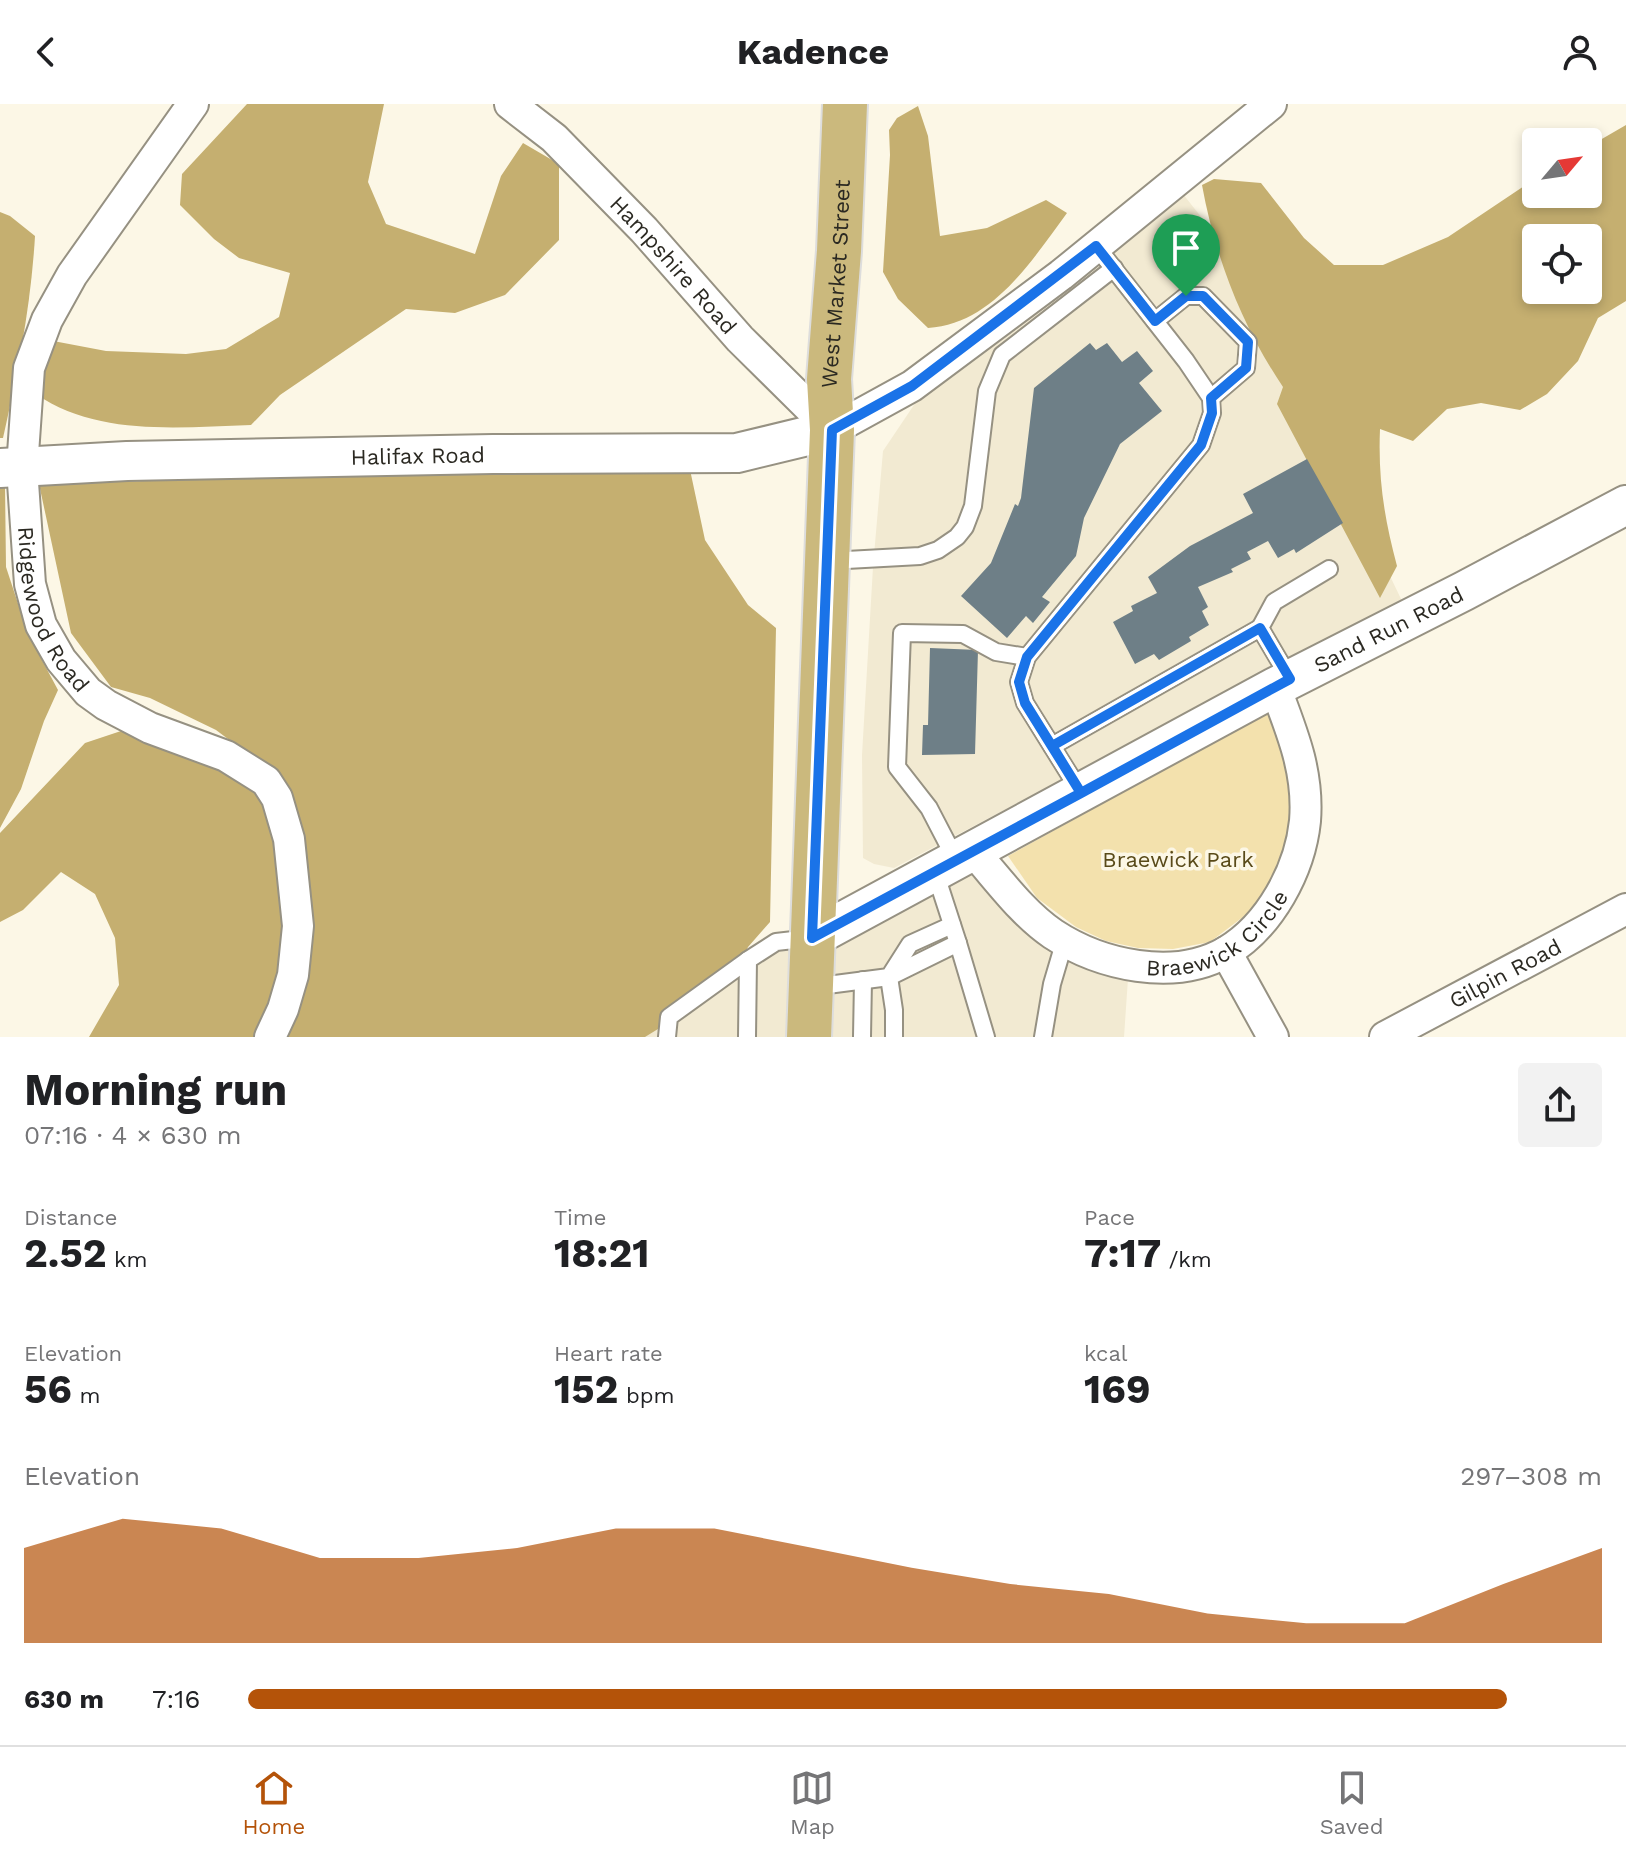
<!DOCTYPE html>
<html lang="en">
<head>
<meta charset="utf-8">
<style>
  :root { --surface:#fff; --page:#f2f2f2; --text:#202124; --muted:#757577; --line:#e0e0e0; --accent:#b45309 }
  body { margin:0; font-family:"Work Sans",sans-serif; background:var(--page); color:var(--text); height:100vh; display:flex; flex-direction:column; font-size:30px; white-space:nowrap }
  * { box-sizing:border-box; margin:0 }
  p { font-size:26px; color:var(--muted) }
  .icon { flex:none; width:44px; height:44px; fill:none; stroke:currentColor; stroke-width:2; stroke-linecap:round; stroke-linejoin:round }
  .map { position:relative; height:933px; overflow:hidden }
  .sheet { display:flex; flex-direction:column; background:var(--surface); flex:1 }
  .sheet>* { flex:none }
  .needle { width:52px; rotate:61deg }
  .controls { position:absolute; left:1522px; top:24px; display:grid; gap:16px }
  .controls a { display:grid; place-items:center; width:80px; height:80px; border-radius:8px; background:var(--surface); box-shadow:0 4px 12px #0003; font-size:40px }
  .pin { position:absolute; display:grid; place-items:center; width:68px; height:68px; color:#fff; margin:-82px -34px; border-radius:50% 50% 50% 0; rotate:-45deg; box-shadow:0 0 8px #0007 }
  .pin .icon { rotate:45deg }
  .round { display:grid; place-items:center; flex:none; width:84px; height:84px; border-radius:8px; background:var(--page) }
  .head { display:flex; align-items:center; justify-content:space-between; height:136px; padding:0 24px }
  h1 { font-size:44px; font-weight:700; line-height:60px }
  .figures { display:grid; grid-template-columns:repeat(3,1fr); gap:12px; height:136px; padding:8px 24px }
  .figures div { display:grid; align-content:center }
  .figures b { font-size:40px; font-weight:700 }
  .figures small { font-size:22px; font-weight:400 }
  .figures p { font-size:22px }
  .chart { height:224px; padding:16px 24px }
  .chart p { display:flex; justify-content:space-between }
  .chart svg { width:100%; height:144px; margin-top:8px; fill:var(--accent); opacity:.7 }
  ul { padding:0 24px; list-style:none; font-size:26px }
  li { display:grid; grid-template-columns:128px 96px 1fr; align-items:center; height:60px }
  li i { height:20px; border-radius:10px; background:var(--accent) }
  header { display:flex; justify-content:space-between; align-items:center; height:104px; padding:0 24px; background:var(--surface); font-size:36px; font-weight:700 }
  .menu { display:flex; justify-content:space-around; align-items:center; height:112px; border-top:2px solid var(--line); background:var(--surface); font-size:22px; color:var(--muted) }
  .menu a { display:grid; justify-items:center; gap:4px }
  .menu .on { color:var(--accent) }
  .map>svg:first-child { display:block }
  .built { fill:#f2ead2 }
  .green { fill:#f3e1ad }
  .forest { fill:#c5af70; fill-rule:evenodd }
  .building { fill:#6e7f87 }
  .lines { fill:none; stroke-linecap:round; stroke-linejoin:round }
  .service-casing { stroke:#969182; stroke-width:20 }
  .minor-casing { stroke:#969182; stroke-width:34 }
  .tertiary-casing { stroke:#969182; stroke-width:42 }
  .primary-casing { stroke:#dddddc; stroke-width:48 }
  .service { stroke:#fff; stroke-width:16 }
  .minor { stroke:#fff; stroke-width:30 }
  .tertiary { stroke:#fff; stroke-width:38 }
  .primary { stroke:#cbb97d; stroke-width:44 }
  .route-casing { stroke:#fff; stroke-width:16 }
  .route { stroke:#1a73e8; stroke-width:10 }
  .labels { text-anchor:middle; stroke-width:7; stroke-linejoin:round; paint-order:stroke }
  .street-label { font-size:22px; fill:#2b2922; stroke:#fcf7e6 }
  .park-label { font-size:22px; fill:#594a19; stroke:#fcf7e6 }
</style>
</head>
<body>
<header><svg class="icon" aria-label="back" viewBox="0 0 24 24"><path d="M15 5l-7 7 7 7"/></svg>Kadence<svg class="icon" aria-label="person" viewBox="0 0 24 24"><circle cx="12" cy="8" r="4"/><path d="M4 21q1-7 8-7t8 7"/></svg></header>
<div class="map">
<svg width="1626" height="933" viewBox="0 0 1626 933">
  <rect width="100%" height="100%" fill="#fcf7e6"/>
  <g class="built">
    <polygon points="1179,85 1324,268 1306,297 1402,497 894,764 874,760 863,754 862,651 873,463 883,347 926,283"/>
    <polygon points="973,747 1036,817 1129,860 1124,933 628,933 748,856"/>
  </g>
  <polygon class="green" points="1271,606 1291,668 1292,728 1274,775 1247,810 1210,838 1173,845 1138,844 1106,837 1076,823 1037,794 1008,752"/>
  <g class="forest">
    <path d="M 247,0 L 384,0 L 368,78 L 386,120 L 475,150 L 501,72 L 523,39 L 559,60 L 559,136 L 505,191 L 455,209 L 406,205 L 280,291 L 251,321 C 180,323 98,333 36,290 L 48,236 L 106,247 L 186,250 L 226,245 L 279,213 L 290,169 L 239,154 L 214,135 L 180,101 L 182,70 Z"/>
    <path d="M 918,2 L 928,32 L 940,132 L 987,124 L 1046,96 L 1067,109 C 1032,156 993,220 928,224 L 898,195 L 883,168 L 890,51 L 889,26 L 897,14 Z"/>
    <path d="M 1626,21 L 1626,197 L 1598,214 L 1578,257 L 1547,290 L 1520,306 L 1481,299 L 1447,305 L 1413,337 L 1380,325 C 1378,375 1384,413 1397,462 L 1380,494 L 1277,300 L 1283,283 C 1242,222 1215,153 1202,81 L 1214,75 L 1261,79 L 1304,134 L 1334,161 L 1383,161 L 1448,133 L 1536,74 L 1536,90 L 1588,90 L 1588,43 ZM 1536,134 L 1588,134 L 1588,186 L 1536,186 Z"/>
    <path d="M 0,108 L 10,112 L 35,132 C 31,201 18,267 3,334 L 0,334 Z"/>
    <polygon points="689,361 705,436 748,501 776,524 770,818 748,843 731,880 645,933 282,933 299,907 309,850 276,671 216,626 150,594 111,583 71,529 39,380"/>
    <polygon points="5,381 6,463 28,530 58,586 44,617 21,685 0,724 0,382"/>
    <polygon points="130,624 262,683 272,728 284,816 280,885 254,933 89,933 119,881 115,834 95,790 61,768 23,806 0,818 0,729 85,639"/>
  </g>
  <g class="building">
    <polygon points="1090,239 1096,246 1107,239 1122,258 1137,247 1153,267 1139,279 1162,307 1120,340 1084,414 1076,452 1042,493 1050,498 1033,519 1026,512 1007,534 961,492 991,459 1015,400 1018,402 1021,394 1034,284"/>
    <polygon points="1307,355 1343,419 1296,449 1294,445 1278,454 1268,437 1247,448 1251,455 1231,465 1233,468 1198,483 1208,503 1202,507 1209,521 1189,533 1191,537 1159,556 1154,550 1135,560 1113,518 1133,507 1131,502 1157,489 1148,473 1190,442 1253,409 1243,390"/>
    <polygon points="930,544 978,546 975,650 922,651 923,621 928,621"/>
  </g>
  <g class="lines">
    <g class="service-casing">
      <g id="service">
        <polyline points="1155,217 1186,192 1203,192 1248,238 1246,264 1211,294"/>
        <polyline points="828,457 920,452 938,446 957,433 965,423 973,402 987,287 1002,251 1114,164"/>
        <polyline points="1290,575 1260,524 1274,498 1329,465"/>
        <polyline points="1052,642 1260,524"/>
        <polyline points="1081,689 1025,599 1019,578 1027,553 1201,341 1212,309 1211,294 1186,257 1096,142"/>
        <polyline points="956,756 929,704 897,663 902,529 963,530 996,548 1027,553"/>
        <polyline points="958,839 986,933"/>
        <polyline points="812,883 889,873 910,840 952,821"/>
        <polyline points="667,933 669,913 748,856"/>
        <polyline points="747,933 748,856 776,838 811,834"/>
        <polyline points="862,933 863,876"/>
        <polyline points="894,933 894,906 889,873 958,839 935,768"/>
        <polyline points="1043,933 1052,880 1065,836"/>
      </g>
    </g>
    <g class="minor-casing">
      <g id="minor">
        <path id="s1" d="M 193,0 L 72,171 L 47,216 L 29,264 L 22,364 L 30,480 L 41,521 L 61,556 L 88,588 L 106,601 L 150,624 L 226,652 L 266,677 L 277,694 L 289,735 L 298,822 L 293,871 L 283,905 L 270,933"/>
        <path id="s2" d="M 510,0 L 554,34 L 644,126 L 740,235 L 832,326 L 912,282 L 1061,171 L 1271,0"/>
        <path id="s3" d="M 973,747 C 998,775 1022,809 1053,830 C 1100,861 1174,878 1226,848 C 1270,822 1300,766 1305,717 C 1309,668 1292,628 1275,583"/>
        <polyline points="1226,848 1273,933"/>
        <path id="s4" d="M 1385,933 L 1626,805"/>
      </g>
    </g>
    <g class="tertiary-casing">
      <g id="tertiary">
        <path id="s5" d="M 0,364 L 127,357 L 493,350 L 737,349 L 832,326"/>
        <path id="s6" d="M 812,834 L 1275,583 L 1464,487 L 1626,401"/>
      </g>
    </g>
    <g class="primary-casing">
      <g id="primary">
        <path id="s7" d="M 809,933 L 832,326 L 829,275 L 839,147 L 845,0"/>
      </g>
    </g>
    <use href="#service" class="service"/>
    <use href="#minor" class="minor"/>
    <use href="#tertiary" class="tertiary"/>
    <use href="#primary" class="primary"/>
  </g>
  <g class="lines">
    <g class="route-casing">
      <polyline id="route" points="1186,192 1155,217 1096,142 912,282 832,326 812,834 1081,689 1052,642 1260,524 1290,575 1081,689 1025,599 1019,578 1027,553 1201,341 1212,309 1211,294 1246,264 1248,238 1203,192 1186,192"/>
    </g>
    <use href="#route" class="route"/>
  </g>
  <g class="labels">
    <g class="street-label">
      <text dy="8" stroke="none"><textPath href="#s2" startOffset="230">Hampshire Road</textPath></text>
      <text dy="8" stroke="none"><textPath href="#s7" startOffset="754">West Market Street</textPath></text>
      <text dy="8" stroke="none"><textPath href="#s5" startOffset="418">Halifax Road</textPath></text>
      <text dy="8" stroke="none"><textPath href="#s1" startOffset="560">Ridgewood Road</textPath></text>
      <text dy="8" stroke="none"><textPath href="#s6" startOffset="654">Sand Run Road</textPath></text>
      <text dy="8" stroke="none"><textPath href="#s3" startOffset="298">Braewick Circle</textPath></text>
      <text dy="8" stroke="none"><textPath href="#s4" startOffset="136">Gilpin Road</textPath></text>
    </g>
    <g class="park-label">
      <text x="1178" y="763">Braewick Park</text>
    </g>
  </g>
</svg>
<div class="controls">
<a><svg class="needle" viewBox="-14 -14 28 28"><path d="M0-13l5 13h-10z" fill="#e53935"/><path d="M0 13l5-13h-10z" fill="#757577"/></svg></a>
<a><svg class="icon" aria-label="locate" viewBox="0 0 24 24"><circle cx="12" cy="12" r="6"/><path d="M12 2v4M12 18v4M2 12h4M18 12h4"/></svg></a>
</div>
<div class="pin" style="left:1186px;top:192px;background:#1e9e55"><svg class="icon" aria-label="arrive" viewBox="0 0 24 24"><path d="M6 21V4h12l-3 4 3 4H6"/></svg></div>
</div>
<section class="sheet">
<div class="head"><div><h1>Morning run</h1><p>07:16 · 4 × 630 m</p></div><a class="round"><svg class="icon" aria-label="share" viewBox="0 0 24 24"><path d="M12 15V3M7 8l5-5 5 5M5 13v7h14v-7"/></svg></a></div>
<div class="figures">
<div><p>Distance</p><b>2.52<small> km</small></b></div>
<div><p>Time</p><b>18:21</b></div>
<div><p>Pace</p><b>7:17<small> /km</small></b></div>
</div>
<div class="figures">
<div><p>Elevation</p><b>56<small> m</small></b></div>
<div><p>Heart rate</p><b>152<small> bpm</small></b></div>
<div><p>kcal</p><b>169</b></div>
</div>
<div class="chart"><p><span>Elevation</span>297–308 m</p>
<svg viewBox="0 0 160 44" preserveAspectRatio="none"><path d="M0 44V15L10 6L20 9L30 18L40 18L50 15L60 9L70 9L80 15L90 21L100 26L110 29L120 35L130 38L140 38L150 26L160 15V44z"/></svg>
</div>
<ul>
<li><b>630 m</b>7:16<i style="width:93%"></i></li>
</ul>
</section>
<nav class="menu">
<a class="on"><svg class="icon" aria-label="home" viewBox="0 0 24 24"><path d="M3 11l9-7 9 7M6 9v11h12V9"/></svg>Home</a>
<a><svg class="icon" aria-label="map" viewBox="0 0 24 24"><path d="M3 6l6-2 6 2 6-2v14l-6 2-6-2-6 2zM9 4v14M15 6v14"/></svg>Map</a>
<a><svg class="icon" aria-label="saved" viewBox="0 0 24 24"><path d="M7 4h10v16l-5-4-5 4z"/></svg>Saved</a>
</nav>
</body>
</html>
